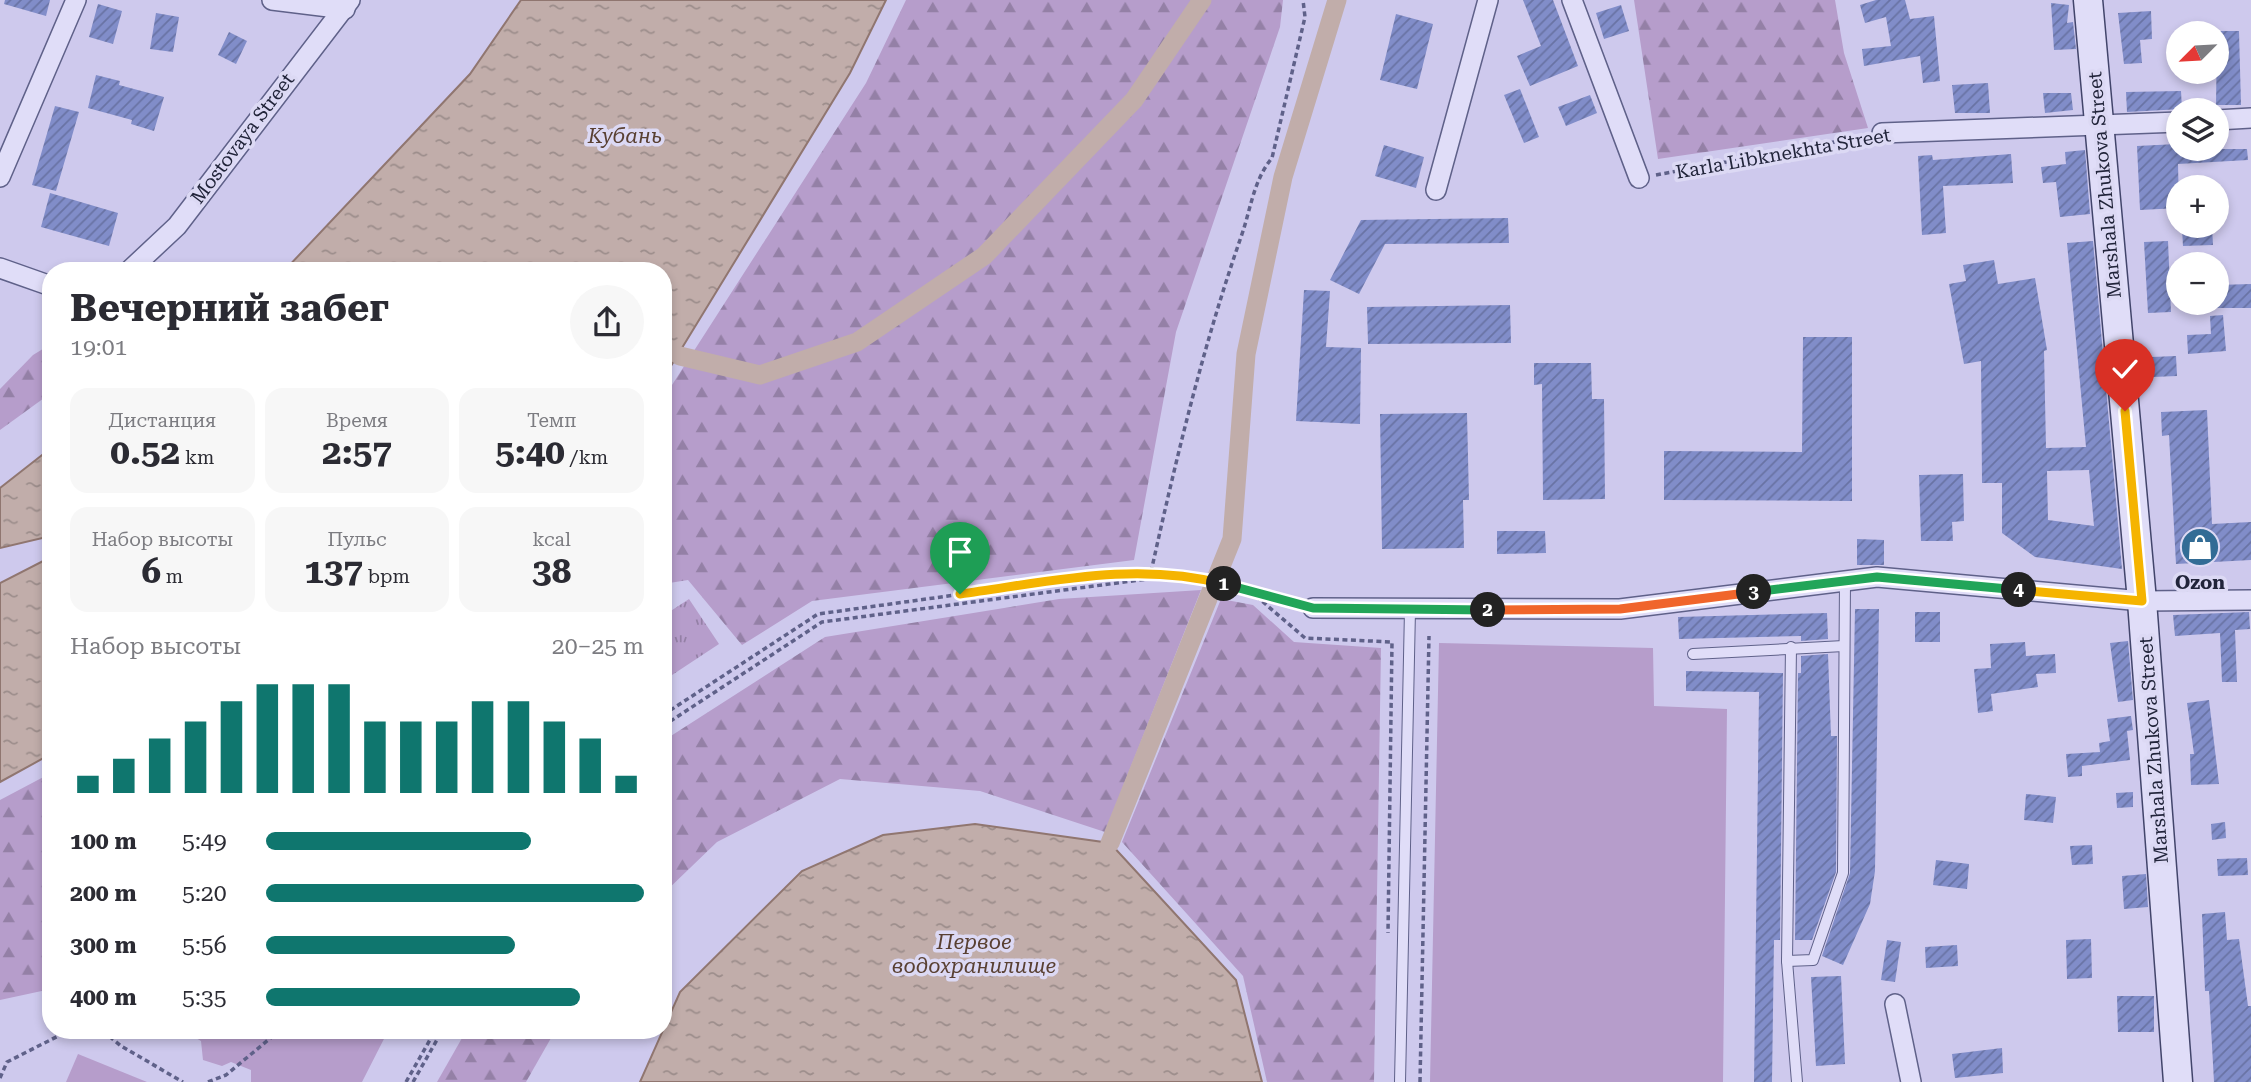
<!DOCTYPE html>
<html lang="ru">
<head>
<meta charset="utf-8">
<style>
  :root { --surface:#fff; --page:#f7f7f7; --text:#2b2b33; --muted:#7c7c81; --accent:#0f766e }
  body { margin:0; font-family:"Roboto Serif",serif; background:var(--page); color:var(--text); height:100vh; display:flex; flex-direction:column; font-size:26px; white-space:nowrap }
  * { box-sizing:border-box; margin:0 }
  p { font-size:23px; color:var(--muted) }
  .icon { flex:none; width:38px; height:38px; fill:none; stroke:currentColor; stroke-width:2; stroke-linecap:round; stroke-linejoin:round }
  .map { position:relative; flex:1; overflow:hidden }
  .panel { position:absolute; left:42px; top:262px; width:630px; height:777px; display:flex; flex-direction:column; background:var(--surface); border-radius:28px; box-shadow:0 4px 10px #0003 }
  .panel>* { flex:none }
  .needle { width:46px; rotate:246deg }
  .tools { position:absolute; left:2166px; top:21px; display:grid; gap:14px }
  .tools a { display:grid; place-items:center; width:63px; height:63px; border-radius:50%; background:var(--surface); box-shadow:0 4px 10px #0003; font-size:35px }
  .pin { position:absolute; display:grid; place-items:center; width:60px; height:60px; color:#fff; margin:-72px -30px; border-radius:50% 50% 50% 0; rotate:-45deg; box-shadow:0 0 7px #0007 }
  .pin .icon { rotate:45deg }
  .km { position:absolute; width:35px; height:35px; margin:-18px; border-radius:50%; background:#222; color:#fff; font-size:19px; line-height:35px; text-align:center }
  .round { display:grid; place-items:center; flex:none; width:74px; height:74px; border-radius:37px; background:var(--page) }
  .summary { display:flex; align-items:center; justify-content:space-between; height:119px; padding:0 28px }
  h1 { font-size:38px; font-weight:700; line-height:52px }
  .stats { display:grid; grid-template-columns:repeat(3,1fr); gap:10px; height:119px; padding:7px 28px }
  .stats div { display:grid; align-content:center; border-radius:18px; background:var(--page); text-align:center }
  .stats b { font-size:35px; font-weight:700 }
  .stats small { font-size:19px; font-weight:400 }
  .stats p { font-size:19px }
  .chart { height:196px; padding:14px 28px }
  .chart p { display:flex; justify-content:space-between }
  .chart svg { width:100%; height:126px; margin-top:7px; stroke:var(--accent); stroke-width:6 }
  ul { padding:0 28px; list-style:none; font-size:23px }
  li { display:grid; grid-template-columns:112px 84px 1fr; align-items:center; height:52px }
  li i { height:18px; border-radius:9px; background:var(--accent) }
  .map>svg:first-child { display:block }
  .grass { fill:#b69dcb }
  .forest { fill:url(#forest-firs) }
  .park { fill:url(#park-tufts) }
  .water { fill:url(#water-ripples); stroke:#907670; stroke-width:2 }
  .lines { fill:none; stroke-linecap:round; stroke-linejoin:round }
  .canal { stroke:#c1adaa; stroke-width:19 }
  .building { fill:url(#building-hatch); fill-rule:evenodd }
  .lane-casing { stroke:#5f6189; stroke-width:12 }
  .street-casing { stroke:#5f6189; stroke-width:22 }
  .secondary-casing { stroke:#42456b; stroke-width:31 }
  .path { stroke:#5f6189; stroke-width:3.5; stroke-dasharray:5 3.5; stroke-linecap:butt }
  .lane { stroke:#e0ddf8; stroke-width:10 }
  .street { stroke:#e0ddf8; stroke-width:19 }
  .secondary { stroke:#e0ddf8; stroke-width:28 }
  .split-1-casing { stroke:#fff; stroke-width:14 }
  .split-2-casing { stroke:#fff; stroke-width:14 }
  .split-3-casing { stroke:#fff; stroke-width:14 }
  .split-4-casing { stroke:#fff; stroke-width:14 }
  .split-5-casing { stroke:#fff; stroke-width:14 }
  .split-1 { stroke:#f5b400; stroke-width:9 }
  .split-2 { stroke:#22a559; stroke-width:9 }
  .split-3 { stroke:#f0652b; stroke-width:9 }
  .split-4 { stroke:#22a559; stroke-width:9 }
  .split-5 { stroke:#f5b400; stroke-width:9 }
  .labels { text-anchor:middle; stroke-width:7; stroke-linejoin:round; paint-order:stroke }
  .street-label { font-size:19px; fill:#21243a; stroke:#dcd9f4 }
  .poi-label { font-size:19px; font-weight:bold; fill:#21243a; stroke:#dcd9f4 }
  .water-label { font-size:21px; font-style:italic; fill:#594032; stroke:#dcd9f4 }
</style>
</head>
<body>
<div class="map">
<svg width="2251" height="1082" viewBox="0 0 2251 1082">
  <defs>
    <pattern id="forest-firs" width="22" height="20" patternUnits="userSpaceOnUse" patternTransform="scale(1.75)"><rect width="22" height="20" fill="#b69dcb"/><path d="M5 1l3.5 6h-7zM16 11l3.5 6h-7z" fill="#9480a6"/></pattern>
    <pattern id="park-tufts" width="24" height="20" patternUnits="userSpaceOnUse" patternTransform="scale(1.75)"><rect width="24" height="20" fill="#b69dcb"/><path d="M3 7l-1-3M5 7V3M7 7l1-3M15 17l-1-3M17 17v-4M19 17l1-3" fill="none" stroke="#9480a6"/></pattern>
    <pattern id="water-ripples" width="26" height="14" patternUnits="userSpaceOnUse" patternTransform="scale(1.75)"><rect width="26" height="14" fill="#c1adaa"/><path d="M2 4q2-2 4 0t4 0M15 11q2-2 4 0t4 0" fill="none" stroke="#9c8d8b"/></pattern>
    <pattern id="building-hatch" width="6" height="6" patternUnits="userSpaceOnUse" patternTransform="scale(1.75)"><rect width="6" height="6" fill="#818dc9"/><path d="M-1 1l2-2M0 6l6-6M5 7l2-2" fill="none" stroke="#6973a4"/></pattern>
  </defs>
  <rect width="100%" height="100%" fill="#cec9ed"/>
  <g class="grass">
    <polygon points="1439,643 1653,648 1654,706 1727,709 1723,1082 1430,1082"/>
    <polygon points="184,1031 388,1031 362,1082 251,1082 251,1070 231,1062 222,1066 203,1060 201,1041"/>
    <polygon points="78,1054 147,1082 66,1082"/>
  </g>
  <g class="forest">
    <polygon points="906,0 1283,0 1280,27 1176,332 1134,560 812,601 742,645 688,580 663,584 663,399 866,83"/>
    <polygon points="1634,0 1835,0 1844,53 1868,128 1658,159"/>
    <polygon points="51,344 51,393 0,430 0,389 33,355"/>
    <polygon points="1201,590 1105,832 980,791 840,779 717,842 663,894 663,741 825,637 1059,599"/>
    <polygon points="1221,599 1253,605 1294,642 1381,648 1374,1082 1267,1082 1243,976 1122,842"/>
    <polygon points="51,773 51,989 0,1000 0,800"/>
    <polygon points="466,1031 555,1031 526,1082 437,1082"/>
  </g>
  <polygon class="park" points="689,599 719,644 663,681 663,616"/>
  <g class="water">
    <polygon points="521,0 886,0 850,73 663,379 663,271 284,271 470,74"/>
    <polygon points="51,448 51,536 0,548 0,488"/>
    <polygon points="51,557 51,754 0,782 0,583"/>
    <polygon points="975,824 1110,843 1236,980 1262,1082 640,1082 680,992 802,871 883,835"/>
  </g>
  <g class="lines">
    <g class="canal">
      <polyline points="680,356 760,375 857,342 984,256 1134,100 1202,0"/>
      <polyline points="1110,843 1232,539 1246,354 1283,177 1337,0"/>
    </g>
  </g>
  <g class="building">
    <polygon points="5,0 50,0 46,16 4,4"/>
    <polygon points="1523,0 1553,0 1578,66 1530,86 1517,56 1541,46"/>
    <polygon points="1876,0 1905,0 1910,19 1934,16 1940,81 1923,83 1920,56 1864,66 1862,49 1891,46 1886,17 1865,23 1860,5"/>
    <polygon points="2051,3 2069,5 2067,23 2073,22 2076,49 2054,50"/>
    <polygon points="98,4 122,11 113,44 89,37"/>
    <polygon points="1621,5 1629,31 1604,39 1596,13"/>
    <polygon points="2151,11 2152,39 2140,40 2142,63 2124,64 2118,13"/>
    <polygon points="156,13 179,17 173,52 150,49"/>
    <polygon points="1396,14 1433,24 1417,89 1380,80"/>
    <polygon points="2217,31 2239,31 2241,105 2216,105"/>
    <polygon points="229,32 247,41 236,64 218,55"/>
    <polygon points="96,75 120,81 119,85 164,97 154,131 131,124 132,120 88,108"/>
    <polygon points="1988,83 1990,113 1955,113 1952,85"/>
    <polygon points="1520,89 1539,137 1524,143 1504,95"/>
    <polygon points="2181,91 2182,109 2127,112 2126,92"/>
    <polygon points="2043,93 2071,93 2073,110 2045,113"/>
    <polygon points="1590,95 1597,113 1566,126 1558,107"/>
    <polygon points="55,106 79,112 56,191 32,185"/>
    <polygon points="2177,144 2178,149 2247,149 2248,160 2178,164 2179,208 2140,210 2137,146"/>
    <polygon points="1384,145 1424,157 1416,188 1375,176"/>
    <polygon points="2085,150 2090,214 2060,217 2056,182 2043,183 2041,167 2066,164 2065,152"/>
    <polygon points="2011,154 2013,183 1943,186 1946,233 1922,235 1918,156 1932,155 1933,160"/>
    <polygon points="50,193 118,213 109,246 41,227"/>
    <polygon points="1508,218 1509,243 1385,244 1359,294 1330,280 1361,220"/>
    <polygon points="2212,227 2213,245 2183,246 2182,228"/>
    <path d="M 2093,241 L 2122,569 L 2035,557 L 2002,533 L 2002,483 L 1982,483 L 1981,361 L 1964,364 L 1949,284 L 1966,281 L 1963,265 L 1994,260 L 1998,284 L 2035,278 L 2047,350 L 2044,351 L 2046,448 L 2086,447 L 2067,243 ZM 2089,470 L 2094,526 L 2048,520 L 2047,471 Z"/>
    <polygon points="2168,241 2171,312 2148,313 2144,242"/>
    <polygon points="2251,284 2251,308 2217,308 2217,285"/>
    <polygon points="1304,290 1330,291 1326,347 1361,348 1360,424 1296,421"/>
    <polygon points="1510,305 1511,343 1368,344 1367,307"/>
    <polygon points="2223,315 2226,351 2188,354 2187,335 2211,334 2210,316"/>
    <polygon points="1803,337 1852,337 1852,501 1664,500 1664,451 1802,452"/>
    <polygon points="2176,356 2177,376 2153,377 2152,357"/>
    <polygon points="1534,363 1591,363 1592,399 1604,399 1605,499 1543,500 1542,384 1534,385"/>
    <polygon points="2207,410 2212,524 2251,522 2251,560 2176,564 2169,435 2162,436 2161,412"/>
    <polygon points="1467,413 1469,500 1463,500 1464,548 1382,549 1380,414"/>
    <polygon points="1963,474 1964,521 1952,522 1953,541 1921,541 1919,475"/>
    <polygon points="1497,531 1545,531 1546,553 1497,554"/>
    <polygon points="1857,539 1884,540 1884,565 1857,565"/>
    <polygon points="1855,609 1879,609 1875,871 1870,904 1843,965 1822,956 1850,873"/>
    <rect x="1915" y="612" width="25" height="30"/>
    <polygon points="2249,612 2250,629 2235,630 2237,682 2222,682 2220,633 2175,636 2173,615"/>
    <polygon points="1827,613 1828,639 1801,641 1801,636 1679,639 1678,617"/>
    <polygon points="2128,641 2133,700 2118,702 2110,643"/>
    <polygon points="2025,642 2026,656 2055,654 2056,673 2036,674 2038,687 1991,694 1993,711 1978,713 1974,669 1991,668 1990,644"/>
    <polygon points="1828,654 1831,736 1837,736 1836,872 1812,940 1795,940 1798,673 1801,673 1801,656"/>
    <polygon points="1686,671 1783,673 1780,940 1774,940 1772,1082 1754,1082 1759,692 1686,691"/>
    <polygon points="2209,700 2219,784 2191,785 2190,754 2194,754 2187,703"/>
    <polygon points="2131,716 2133,730 2127,731 2130,760 2082,766 2082,776 2068,777 2066,754 2100,752 2099,743 2110,741 2107,719"/>
    <polygon points="2133,792 2133,807 2117,808 2116,793"/>
    <polygon points="2026,794 2056,797 2053,823 2024,820"/>
    <polygon points="2225,822 2226,838 2212,840 2211,824"/>
    <polygon points="2092,845 2093,864 2072,865 2070,846"/>
    <polygon points="2247,858 2248,875 2218,876 2217,859"/>
    <polygon points="1936,860 1969,864 1967,889 1933,885"/>
    <polygon points="2146,874 2148,907 2124,909 2122,876"/>
    <polygon points="2225,912 2227,940 2239,939 2248,1006 2251,1006 2251,1082 2214,1082 2209,991 2205,991 2202,914"/>
    <polygon points="2091,939 2092,978 2067,979 2066,940"/>
    <polygon points="1887,940 1901,942 1895,982 1881,980"/>
    <polygon points="1957,945 1958,966 1926,968 1925,947"/>
    <polygon points="1841,976 1845,1064 1816,1066 1811,977"/>
    <polygon points="2117,996 2154,996 2154,1032 2118,1032"/>
    <polygon points="2002,1048 2003,1073 1955,1078 1952,1054"/>
  </g>
  <g class="lines">
    <g class="lane-casing">
      <g id="lane">
        <polyline points="1791,647 1787,961 1797,1082"/>
        <polyline points="1693,654 1844,646"/>
        <polyline points="1787,961 1813,960 1843,873 1845,581"/>
        <polyline points="1400,1082 1410,610"/>
      </g>
    </g>
    <g class="street-casing">
      <g id="street">
        <polyline points="272,0 345,9"/>
        <polyline points="1572,0 1639,178"/>
        <polyline points="2217,120 2251,118"/>
        <polyline points="1882,133 2179,122"/>
        <polyline points="0,177 76,0"/>
        <polyline points="1436,190 1488,0"/>
        <polyline points="0,268 51,286"/>
        <polyline points="129,271 177,226 350,0"/>
        <polyline points="1313,608 1620,609 1877,577 2142,601 2251,600"/>
        <polyline points="1895,1004 1911,1082"/>
      </g>
    </g>
    <g class="secondary-casing">
      <polyline id="secondary" points="2088,0 2142,601 2178,1082"/>
    </g>
    <g class="path">
      <polyline points="1656,175 1866,136"/>
      <path d="M 1151,572 C 1176,459 1203,346 1241,237 C 1251,209 1253,181 1272,158 L 1305,17 L 1303,0"/>
      <polyline points="1256,596 1305,638 1392,642 1388,933"/>
      <polyline points="663,715 818,614 1122,572 1168,575"/>
      <polyline points="663,726 822,622 1170,576 1203,579 1296,604"/>
      <polyline points="103,1031 121,1046 183,1082"/>
      <polyline points="0,1078 7,1062 68,1031"/>
      <polyline points="208,1082 226,1075 279,1031"/>
      <polyline points="406,1082 435,1031"/>
      <polyline points="413,1082 442,1031"/>
      <polyline points="1420,1082 1429,636"/>
    </g>
    <use href="#lane" class="lane"/>
    <use href="#street" class="street"/>
    <use href="#secondary" class="secondary"/>
  </g>
  <g class="lines">
    <g class="split-1-casing">
      <path id="split-1" d="M 960,594 C 1049,582 1135,561 1224,584"/>
    </g>
    <g class="split-2-casing">
      <polyline id="split-2" points="1224,584 1313,608 1488,610"/>
    </g>
    <g class="split-3-casing">
      <polyline id="split-3" points="1488,610 1620,609 1754,592"/>
    </g>
    <g class="split-4-casing">
      <polyline id="split-4" points="1754,592 1877,577 2019,590"/>
    </g>
    <g class="split-5-casing">
      <polyline id="split-5" points="2019,590 2142,601 2125,411"/>
    </g>
    <use href="#split-1" class="split-1"/>
    <use href="#split-2" class="split-2"/>
    <use href="#split-3" class="split-3"/>
    <use href="#split-4" class="split-4"/>
    <use href="#split-5" class="split-5"/>
  </g>
  <defs>
    <g id="shop-disc" transform="scale(2.0125)"><circle r="9.5" fill="#326c95" stroke="#dcd9f4"/><path d="M-5-2.5h2.3a2.7 3.5 0 0 1 5.4 0H5L5.5 6h-11ZM-1.5-2.5h3a1.5 2.3 0 0 0-3 0Z" fill="#fff"/></g>
  </defs>
  <g fill-rule="evenodd">
    <use href="#shop-disc" x="2200" y="547"/>
  </g>
  <g class="labels">
    <g class="street-label">
      <text transform="translate(242 138) rotate(-53)" y="7">Mostovaya Street</text>
      <text transform="translate(1783 153) rotate(-10)" y="7">Karla Libknekhta Street</text>
      <text transform="translate(2104 185) rotate(-95)" y="7">Marshala Zhukova Street</text>
      <text transform="translate(2153 750) rotate(-94)" y="7">Marshala Zhukova Street</text>
    </g>
    <g class="poi-label">
      <text x="2200" y="589">Ozon</text>
    </g>
    <g class="water-label">
      <text x="625" y="143">Кубань</text>
      <text x="974" y="949">Первое<tspan x="974" dy="24">водохранилище</tspan></text>
    </g>
  </g>
</svg>
<div class="tools">
<a><svg class="needle" viewBox="-14 -14 28 28"><path d="M0-13l5 13h-10z" fill="#e53935"/><path d="M0 13l5-13h-10z" fill="#7c7c81"/></svg></a>
<a><svg class="icon" aria-label="layers" viewBox="0 0 24 24"><path d="M12 4l9 5-9 5-9-5zM3 14l9 5 9-5"/></svg></a>
<a>+</a>
<a>−</a>
</div>
<div class="pin" style="left:960px;top:594px;background:#1e9e55"><svg class="icon" aria-label="arrive" viewBox="0 0 24 24"><path d="M6 21V4h12l-3 4 3 4H6"/></svg></div>
<div class="pin" style="left:2125px;top:411px;background:#d93025"><svg class="icon" aria-label="check" viewBox="0 0 24 24"><path d="M5 12l5 5 9-10"/></svg></div>
<b class="km" style="left:1224px;top:584px">1</b>
<b class="km" style="left:1488px;top:610px">2</b>
<b class="km" style="left:1754px;top:592px">3</b>
<b class="km" style="left:2019px;top:590px">4</b>
<section class="panel">
<div class="summary"><div><h1>Вечерний забег</h1><p>19:01</p></div><a class="round"><svg class="icon" aria-label="share" viewBox="0 0 24 24"><path d="M12 15V3M7 8l5-5 5 5M5 13v7h14v-7"/></svg></a></div>
<div class="stats">
<div><p>Дистанция</p><b>0.52<small> km</small></b></div>
<div><p>Время</p><b>2:57</b></div>
<div><p>Темп</p><b>5:40<small> /km</small></b></div>
</div>
<div class="stats">
<div><p>Набор высоты</p><b>6<small> m</small></b></div>
<div><p>Пульс</p><b>137<small> bpm</small></b></div>
<div><p>kcal</p><b>38</b></div>
</div>
<div class="chart"><p><span>Набор высоты</span>20–25 m</p>
<svg viewBox="0 0 160 44" preserveAspectRatio="none"><path d="M5 44V38M15 44V32M25 44V25M35 44V19M45 44V12M55 44V6M65 44V6M75 44V6M85 44V19M95 44V19M105 44V19M115 44V12M125 44V12M135 44V19M145 44V25M155 44V38"/></svg>
</div>
<ul>
<li><b>100 m</b>5:49<i style="width:70%"></i></li>
<li><b>200 m</b>5:20<i style="width:100%"></i></li>
<li><b>300 m</b>5:56<i style="width:66%"></i></li>
<li><b>400 m</b>5:35<i style="width:83%"></i></li>
</ul>
</section>
</div>
</body>
</html>
